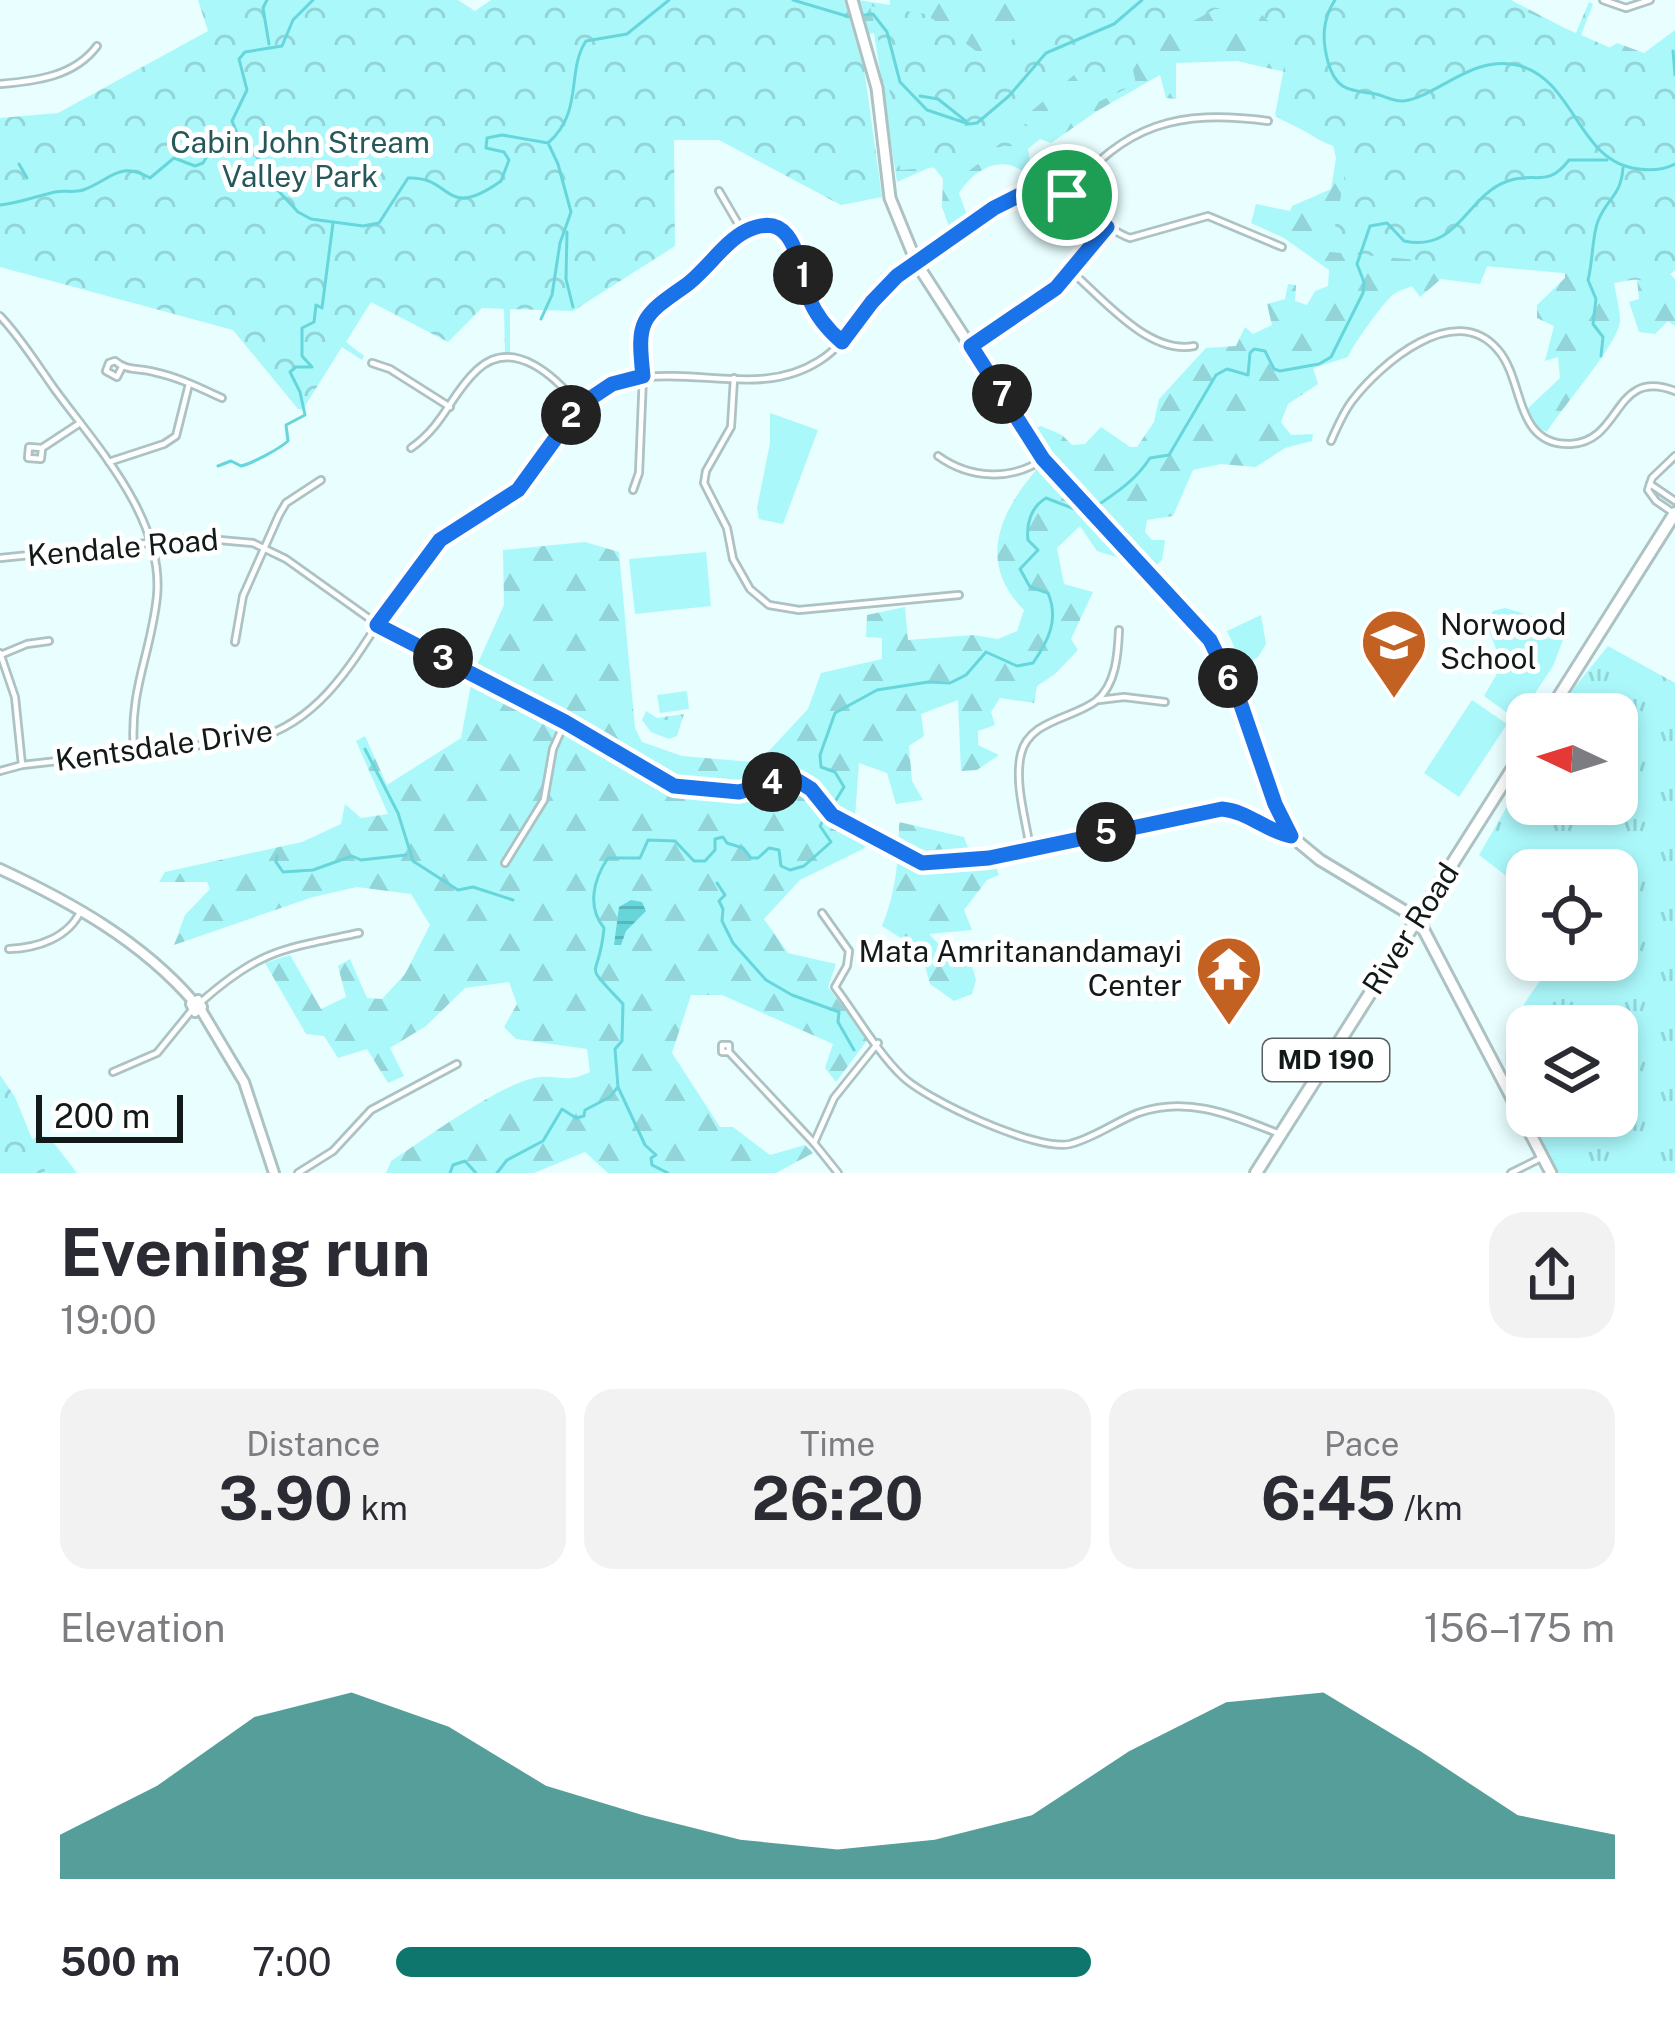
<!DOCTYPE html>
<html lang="en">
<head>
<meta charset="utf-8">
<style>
  :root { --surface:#fff; --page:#f2f2f3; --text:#2b2b33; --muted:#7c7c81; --accent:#0f766e }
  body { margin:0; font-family:"Public Sans",sans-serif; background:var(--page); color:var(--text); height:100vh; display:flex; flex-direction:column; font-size:45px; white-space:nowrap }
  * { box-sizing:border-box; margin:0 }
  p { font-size:39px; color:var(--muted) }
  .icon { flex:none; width:66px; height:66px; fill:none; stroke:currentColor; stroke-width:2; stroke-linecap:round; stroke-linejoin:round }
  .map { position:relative; height:1173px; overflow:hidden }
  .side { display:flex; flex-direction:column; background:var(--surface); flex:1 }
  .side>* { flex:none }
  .needle { width:78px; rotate:274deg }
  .controls { position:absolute; left:1506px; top:693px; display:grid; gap:24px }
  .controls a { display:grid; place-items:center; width:132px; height:132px; border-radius:24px; background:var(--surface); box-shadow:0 6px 18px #0003; font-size:60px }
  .scale { position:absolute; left:36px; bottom:30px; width:147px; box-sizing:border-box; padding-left:12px; border:6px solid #111919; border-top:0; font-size:33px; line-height:42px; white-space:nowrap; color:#111919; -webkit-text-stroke:9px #fff; paint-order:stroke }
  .pin { position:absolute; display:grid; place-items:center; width:102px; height:102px; color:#fff; margin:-51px; border:6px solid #fff; border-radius:50%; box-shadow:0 3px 12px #0007 }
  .km { position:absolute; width:60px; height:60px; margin:-30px; border-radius:50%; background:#222; color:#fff; font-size:33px; line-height:60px; text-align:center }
  .round { display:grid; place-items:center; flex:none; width:126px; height:126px; border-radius:36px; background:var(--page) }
  .summary { display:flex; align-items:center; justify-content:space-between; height:204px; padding:0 60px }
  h1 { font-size:66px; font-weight:700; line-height:90px }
  .metrics { display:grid; grid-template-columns:repeat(3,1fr); gap:18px; height:204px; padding:12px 60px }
  .metrics div { display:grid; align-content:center; border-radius:30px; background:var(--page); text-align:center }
  .metrics b { font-size:60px; font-weight:700 }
  .metrics small { font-size:33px; font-weight:400 }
  .metrics p { font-size:33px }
  .chart { height:336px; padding:24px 60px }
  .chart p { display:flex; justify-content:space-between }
  .chart svg { width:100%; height:216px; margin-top:12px; fill:var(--accent); opacity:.7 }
  ul { padding:0 60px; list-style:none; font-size:39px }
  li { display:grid; grid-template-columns:192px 144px 1fr; align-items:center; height:90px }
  li i { height:30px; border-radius:15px; background:var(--accent) }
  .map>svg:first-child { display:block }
  .grass { fill:url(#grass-tufts) }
  .forest { fill:url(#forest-firs) }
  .park { fill:url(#park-crowns) }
  .pitch { fill:#abf8fb }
  .water { fill:url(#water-rules) }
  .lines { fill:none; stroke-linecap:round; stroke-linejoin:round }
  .stream { stroke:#66d6db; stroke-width:3 }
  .minor-casing { stroke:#adc2c3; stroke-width:10 }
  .tertiary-casing { stroke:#adc2c3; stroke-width:14 }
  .secondary-casing { stroke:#adc2c3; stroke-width:15 }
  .primary-casing { stroke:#adc2c3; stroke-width:16 }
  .minor { stroke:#fff; stroke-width:4.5 }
  .tertiary { stroke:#fff; stroke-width:8 }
  .secondary { stroke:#fff; stroke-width:9 }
  .primary { stroke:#fff; stroke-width:10 }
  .route-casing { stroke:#fff; stroke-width:24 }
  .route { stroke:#1a73e8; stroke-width:15 }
  .labels { text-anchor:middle; stroke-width:10; stroke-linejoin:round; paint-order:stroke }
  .shield { fill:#fff; stroke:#585e5e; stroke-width:3 }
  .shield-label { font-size:27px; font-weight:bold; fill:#111919 }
  .park-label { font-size:30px; fill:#265759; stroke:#fff }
  .street-label { font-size:30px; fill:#111919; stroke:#fff }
  .poi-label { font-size:30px; fill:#111919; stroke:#fff; text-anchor:start }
</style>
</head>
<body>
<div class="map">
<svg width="1675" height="1173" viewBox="0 0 1675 1173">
  <defs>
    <pattern id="grass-tufts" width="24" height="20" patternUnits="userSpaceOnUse" patternTransform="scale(3)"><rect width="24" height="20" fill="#abf8fb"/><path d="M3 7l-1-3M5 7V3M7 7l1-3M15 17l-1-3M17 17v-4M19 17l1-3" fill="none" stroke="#92d4d7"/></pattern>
    <pattern id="forest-firs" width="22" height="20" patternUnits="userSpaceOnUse" patternTransform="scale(3)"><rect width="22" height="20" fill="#abf8fb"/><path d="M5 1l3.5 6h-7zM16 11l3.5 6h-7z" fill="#92d4d7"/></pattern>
    <pattern id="park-crowns" width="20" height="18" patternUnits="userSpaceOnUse" patternTransform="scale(3)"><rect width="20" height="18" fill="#abf8fb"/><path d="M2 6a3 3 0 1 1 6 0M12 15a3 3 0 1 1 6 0" fill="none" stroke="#92d4d7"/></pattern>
    <pattern id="water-rules" width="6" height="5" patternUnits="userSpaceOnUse" patternTransform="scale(3)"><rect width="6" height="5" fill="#66d6db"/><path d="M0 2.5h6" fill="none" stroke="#57b7bb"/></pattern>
  </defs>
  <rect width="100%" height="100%" fill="#e8feff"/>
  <path class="grass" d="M 1608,646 L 1675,683 L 1675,1173 L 1559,1173 L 1528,1116 L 1617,1116 L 1617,1026 L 1527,1026 L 1527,1114 C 1521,1103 1513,1091 1509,1080 C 1493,1037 1532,992 1556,960 L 1617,960 L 1617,870 L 1527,870 L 1527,892 L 1479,855 L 1527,772 L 1527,804 L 1617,804 L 1617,714 L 1559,714 L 1574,688 Z"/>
  <g class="forest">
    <path d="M 858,0 L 890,5 L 890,0 L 1511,0 L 1606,50 L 1617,43 L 1644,53 L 1675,30 L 1675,263 L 1666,270 L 1675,279 L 1675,326 L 1668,321 L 1655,334 L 1639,332 L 1629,302 L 1639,299 L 1637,279 L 1614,283 C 1616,295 1620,309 1620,321 C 1619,343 1562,407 1547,432 L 1534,426 L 1524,412 L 1560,378 L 1558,357 L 1545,361 L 1554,326 L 1537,318 L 1537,305 L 1565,278 L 1565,270 L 1489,262 L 1480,284 L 1441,279 L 1420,297 L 1412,286 C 1406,289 1399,290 1394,294 C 1385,300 1352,346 1348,357 L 1313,368 L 1318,384 L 1288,404 L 1281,422 L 1291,435 L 1313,434 L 1312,441 L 1285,448 L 1256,467 L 1221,464 L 1193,470 L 1173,516 L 1147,520 L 1145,532 L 1152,540 L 1165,540 L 1162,560 L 1153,568 L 1047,455 L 1033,429 L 1041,426 L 1062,435 L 1072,445 L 1085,444 L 1101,427 L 1130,447 L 1137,447 L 1154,422 L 1159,399 L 1206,348 L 1236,346 L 1245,327 L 1253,334 L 1272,325 L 1267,304 L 1285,299 L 1288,284 L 1296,285 L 1295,301 L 1307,305 L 1315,291 L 1328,286 L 1329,270 L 1284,238 L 1251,223 L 1256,204 L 1290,211 L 1292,206 L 1331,189 L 1336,158 L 1333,145 L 1276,117 L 1285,72 L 1237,61 L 1176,63 L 1176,99 L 1166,98 L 1160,75 L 1097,111 L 1051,143 L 1040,139 L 1028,149 L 1033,181 C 1009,151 977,165 959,193 L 969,221 L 952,235 L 942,207 L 943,179 L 933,166 L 897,182 L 874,33 L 869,34 Z"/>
    <path d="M 1039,467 L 1126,560 L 1097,551 L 1080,526 L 1057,548 L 1064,584 L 1093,592 L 1071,639 L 1078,650 L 1055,674 L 1037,686 L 1034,703 L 1000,698 L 991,712 L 995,725 L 978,731 L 978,745 L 999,755 L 977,770 L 961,771 L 958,700 L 921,714 L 924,736 L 909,746 L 912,781 L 923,800 L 896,804 L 887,773 L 859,763 L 855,817 L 881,831 L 863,849 L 800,880 L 764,919 L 788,953 L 836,964 L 828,987 L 868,1039 L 836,1082 L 825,1068 L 833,1044 L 722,995 L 691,995 L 672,1053 L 720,1127 L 733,1127 L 770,1155 L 805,1145 L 813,1153 L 776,1173 L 608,1173 L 585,1152 L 534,1173 L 386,1173 L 391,1161 C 427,1138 495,1087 534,1078 C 558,1073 563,1085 590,1072 L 587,1049 L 516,1039 L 504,1027 L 517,1004 L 509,982 L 465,988 L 426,1026 L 390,1048 L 404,1076 L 388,1083 L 367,1049 L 338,1058 L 324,1036 L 306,1034 L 265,963 L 290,955 L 321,1009 L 346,997 L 338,966 L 350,959 L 367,998 L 382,999 L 405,974 L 430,925 L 411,894 L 357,887 L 313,897 L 174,945 L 185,915 L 210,889 L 207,882 L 159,882 L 165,872 L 302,842 L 341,824 L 345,804 L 361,818 L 388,814 L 356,741 L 365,736 L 387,785 L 461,738 L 473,674 L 504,605 L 503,550 L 585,542 L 619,552 L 635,728 L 642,742 L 682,756 L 752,762 L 766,754 L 808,709 L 821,673 L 882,659 L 882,638 L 866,637 L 867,615 L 905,607 L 908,640 L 973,635 L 998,639 L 1017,631 L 1024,610 C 976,562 1000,511 1039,467 Z"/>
    <path d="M 899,822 L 964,837 L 974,863 L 994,862 L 999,875 L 987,880 L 964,910 L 972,930 L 929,934 L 949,955 L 972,966 L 976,980 L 972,994 L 954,1001 L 930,984 L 921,951 L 882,926 C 896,892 899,858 899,822 Z"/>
    <polygon points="39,1135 50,1138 77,1173 37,1173 24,1145"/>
  </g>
  <g class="park">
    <polygon points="198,0 458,0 475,11 491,0 844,0 864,68 882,197 841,205 719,140 674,140 675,246 573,311 510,309 510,352 505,352 504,309 482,308 448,342 371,302 346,342 364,356 362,360 342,347 303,409 298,409 233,330 0,267 0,118 58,113 208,31"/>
    <path d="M 1077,0 L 1119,0 L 1115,15 L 1132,0 L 1500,0 L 1576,33 L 1589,2 L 1593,4 L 1581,35 L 1659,69 L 1675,46 L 1675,270 L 1662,282 L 1330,252 L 1348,159 L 1342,148 C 1317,144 1299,123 1275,115 L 1289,41 L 1255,8 L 1215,9 L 1172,33 L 1128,48 L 1136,84 L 1094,104 L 1074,75 L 1021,120 L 1037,134 L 1030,144 L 991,148 L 978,164 L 957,180 L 955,166 L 900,170 L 888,80 L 870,6 L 926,14 L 984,57 Z"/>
    <polygon points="646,711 657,718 684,714 677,736 669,739 651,732 642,720"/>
    <polygon points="0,1075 15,1097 46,1173 0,1173"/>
  </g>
  <g class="pitch">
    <polygon points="770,413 818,430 783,524 759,519 757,508 770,443"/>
    <polygon points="706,552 711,606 635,614 629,559"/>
    <polygon points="1505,608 1568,627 1553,666 1517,720 1484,696 1502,665 1487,625 1493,611"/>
    <polygon points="1261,615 1266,644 1258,657 1243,666 1227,631"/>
    <polygon points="687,691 689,709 660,713 657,695"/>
    <polygon points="1472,700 1507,724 1459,797 1424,773"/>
  </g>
  <polygon class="water" points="631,900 642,902 646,911 626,931 621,945 614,945 619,907"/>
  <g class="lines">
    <g class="stream">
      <polyline points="267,0 263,8 269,44"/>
      <path d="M 313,0 L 293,20 L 282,46 L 245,52 L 239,59 L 247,90 L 232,121 L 239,138 L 267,168 L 272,184 L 298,212 L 311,219 L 363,226 L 379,223 L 408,178 C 454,176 443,222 501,181 L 509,160 L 504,152 L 486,148 L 487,138 L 502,135 L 548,143 C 584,112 566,71 586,41 L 627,34 L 669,0"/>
      <polyline points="793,0 850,17 873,14 887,32 900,82 927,110 969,124 977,123 1009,96 1046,53 1114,24 1142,0"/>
      <path d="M 1335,0 C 1322,20 1322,40 1328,62 C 1336,91 1350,90 1376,94 C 1384,96 1395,102 1403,101 C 1439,96 1471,55 1517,65 C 1576,79 1577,163 1639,169 C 1652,171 1663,170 1675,164"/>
      <polyline points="1673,51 1675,75"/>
      <polyline points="920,96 938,99 967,122"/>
      <polyline points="19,164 27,178"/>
      <path d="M 0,205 C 20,203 36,196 55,192 C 65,190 73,193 83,190 C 111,180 119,160 150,178 L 174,158 L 195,166 L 203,163 L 213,146 L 239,138"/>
      <polyline points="567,232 566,279 573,307"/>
      <polyline points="541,319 552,295 560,243 571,212 558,164 549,145"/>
      <path d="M 1601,356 L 1603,337 L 1593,324 L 1596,299 L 1588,280 C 1593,261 1592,236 1598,221 C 1607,198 1621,196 1623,168"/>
      <path d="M 218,466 L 231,461 L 241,466 C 253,463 279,449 288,441 L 286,425 L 305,415 L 300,392 L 290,372 L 296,367 L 312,367 L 302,356 L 302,328 L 314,322 L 316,305 L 322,308 L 333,223"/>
      <path d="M 1095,507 C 1116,493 1136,480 1150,458 L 1169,455 L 1216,375 L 1227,369 L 1248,375 L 1250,353 L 1254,349 L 1265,351 L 1274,369 L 1280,371 L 1319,364 L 1331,357 L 1363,293 L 1364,282 L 1357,264 L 1370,226 L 1387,223 L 1404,241 C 1459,253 1466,195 1508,181 C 1535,171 1547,189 1569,160 L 1607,160"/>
      <polyline points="365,749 398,813 413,861 458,890 473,887 513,900"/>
      <polyline points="277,856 276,862 283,872 313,870 352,856 361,860 406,855"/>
      <polyline points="717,883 725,895 719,901 723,909 722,921 733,943 766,980 792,995 839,1012 838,1022 854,1050"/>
      <polyline points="450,1173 453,1165 465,1161 476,1173"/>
      <polyline points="497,1173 507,1160 543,1141 562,1109 576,1118 584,1116 585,1110 610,1097 617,1088"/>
      <path d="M 668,1173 L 652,1165 L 651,1158 L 656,1155 L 645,1145 L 618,1087 L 615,1049 L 622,1041 L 623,1004 C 580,958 599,984 604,928 C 587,907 593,880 608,858 L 640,858 L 648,840 L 675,841 L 694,861 L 705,861 L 715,850 L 715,839 L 723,837 L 727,843 L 743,848 L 751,858 L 758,858 L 769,848 L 779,850 L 781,866 L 790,870 L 804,866 L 831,842 L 820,826 L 844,787 L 835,772 L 821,767 L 820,755 L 835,713 L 877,690 L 928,682 L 950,683 L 966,675 L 986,652 L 1017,666 L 1033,663 C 1049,640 1059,619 1048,593 L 1030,587 L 1020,569 L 1038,550 L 1028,540 C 1026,524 1031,507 1046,498 L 1085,513"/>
    </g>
    <g class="minor-casing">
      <g id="minor">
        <polyline points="1603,0 1626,8 1650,0"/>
        <path d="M 0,84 C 35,81 74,77 97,46"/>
        <polyline points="719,191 743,232"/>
        <path d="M 1067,195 C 1126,124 1176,109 1268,121"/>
        <path d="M 1072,272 C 1103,299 1149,355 1194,346"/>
        <path d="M 0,316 C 21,338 38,366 56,391 C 98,448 164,519 157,596 C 151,655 129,688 134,752"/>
        <polyline points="973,345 1056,288 1107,227"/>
        <polyline points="372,363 390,369 450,407"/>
        <path d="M 122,367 L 117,377 L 106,371 L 109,363 L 115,361 C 126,371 139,368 154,372 C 178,377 200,388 222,398"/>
        <polyline points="734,378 731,427 706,471 704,483 727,528 733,559 750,589 769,605 799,610 959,595"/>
        <path d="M 1331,441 C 1337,427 1343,413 1352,401 C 1380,364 1455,299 1498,350 C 1525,381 1514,446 1571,444 C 1623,441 1613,367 1675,391"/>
        <polyline points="42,448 41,459 28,458 29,447 42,448 80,423"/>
        <path d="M 411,448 C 445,424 450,395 477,370 C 513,336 556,377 579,406"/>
        <path d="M 938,456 C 970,479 1012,481 1043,459"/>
        <polyline points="109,462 164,444 176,436 189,384"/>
        <polyline points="1650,484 1675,501"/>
        <polyline points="633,490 639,473 643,376 639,336 643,319 704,272 743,232 766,227 788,236 797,246 809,299 819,318 841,341"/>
        <polyline points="1672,512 1656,501 1648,490 1652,478 1675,456"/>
        <polyline points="0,558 197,538 253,543 286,559 377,624 565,722 665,782 711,792 798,781 811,789 831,815 922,863 989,858 1223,809 1289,836"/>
        <polyline points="235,642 243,596 279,515 286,503 321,480"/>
        <polyline points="0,653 15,697 22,765"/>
        <polyline points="3,654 27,644 49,641"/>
        <polyline points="1099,700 1124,697 1165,702"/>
        <path d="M 0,771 L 22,765 L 255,739 C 350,713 376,600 442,537 C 464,516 497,512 519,489 C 544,463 555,425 584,402 C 658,344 745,408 819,361 C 847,344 857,316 879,293 C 895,276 1007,195 1027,190 C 1036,187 1045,188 1054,190 C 1083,197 1101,228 1130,238 L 1208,216 L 1282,247"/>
        <path d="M 1030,849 C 1026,820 1014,783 1021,754 C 1029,720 1072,719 1096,701 C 1116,685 1118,654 1119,630"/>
        <polyline points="505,863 544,800 553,749 565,722"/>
        <path d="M 822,913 L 849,951 L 847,966 L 835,987 C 856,1015 878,1053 902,1076 C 926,1100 1038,1152 1070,1144 C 1094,1138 1115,1122 1138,1113 C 1188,1095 1234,1116 1280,1134"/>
        <path d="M 9,949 C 37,948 69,938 81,910"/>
        <path d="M 201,1002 C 261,949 283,949 359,933"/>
        <polyline points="729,1052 729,1045 722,1045 722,1052 729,1052 814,1143"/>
        <polyline points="113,1072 157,1053 192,1010"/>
        <polyline points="298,1173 333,1151 371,1110 457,1064"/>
        <polyline points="838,1173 814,1143 834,1098 878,1043"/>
        <polyline points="1511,1173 1543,1157"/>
      </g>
    </g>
    <g class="tertiary-casing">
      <g id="tertiary">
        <path d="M 0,869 C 71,902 141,941 193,1001"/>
        <polygon points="198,1000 202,1007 195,1012 191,1004"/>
        <polyline points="201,1010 244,1082 274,1173"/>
      </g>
    </g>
    <g class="secondary-casing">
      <polyline id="secondary" points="852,0 877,88 890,198 917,264 1043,459 1210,641 1240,702 1275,804 1291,836 1320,860 1418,919 1551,1173"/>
    </g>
    <g class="primary-casing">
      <g id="primary">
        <polyline points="1548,714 1675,513"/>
        <polyline points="1256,1173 1527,746"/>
      </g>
    </g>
    <use href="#minor" class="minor"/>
    <use href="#tertiary" class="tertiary"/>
    <use href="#secondary" class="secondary"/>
    <use href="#primary" class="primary"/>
  </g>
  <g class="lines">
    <g class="route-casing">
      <path id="route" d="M 1034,188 L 1060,191 L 1107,227 L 1056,288 L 971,346 L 1043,459 L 1210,640 L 1240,702 L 1275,804 L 1291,836 C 1266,831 1247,811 1222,809 L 989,858 L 922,863 L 832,815 L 811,789 L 798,781 L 774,782 L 739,792 L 674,786 L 565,722 L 377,625 L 440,540 L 518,490 L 579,406 L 612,384 L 643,376 C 637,321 640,317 685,286 C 706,271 724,242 746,231 C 798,206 798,271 809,298 C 816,316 828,330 842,342 L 872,302 L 897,276 L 994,208 Z"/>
    </g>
    <use href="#route" class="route"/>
  </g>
  <defs>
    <g id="school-pin" transform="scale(3.45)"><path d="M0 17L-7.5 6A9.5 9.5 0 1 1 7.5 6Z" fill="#c26122" stroke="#fff"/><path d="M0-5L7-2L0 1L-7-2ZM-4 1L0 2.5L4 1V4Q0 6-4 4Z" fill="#fff"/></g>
    <g id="temple-pin" transform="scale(3.45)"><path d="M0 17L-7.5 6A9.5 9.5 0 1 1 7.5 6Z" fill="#c26122" stroke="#fff"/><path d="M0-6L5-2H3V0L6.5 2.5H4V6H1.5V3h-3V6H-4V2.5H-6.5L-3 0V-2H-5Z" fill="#fff"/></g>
  </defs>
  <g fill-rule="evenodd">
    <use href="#school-pin" x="1394" y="642"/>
    <use href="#temple-pin" x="1229" y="969"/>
  </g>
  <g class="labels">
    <rect class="shield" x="1263" y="1039" width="126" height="42" rx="9"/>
    <g class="shield-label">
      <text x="1326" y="1069">MD 190</text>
    </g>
    <g class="park-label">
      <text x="300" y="153">Cabin John Stream<tspan x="300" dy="34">Valley Park</tspan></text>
    </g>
    <g class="street-label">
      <text transform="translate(123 548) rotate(-5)" y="10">Kendale Road</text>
      <text transform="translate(164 746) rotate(-8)" y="10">Kentsdale Drive</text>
      <text transform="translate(1411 929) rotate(-57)" y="10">River Road</text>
    </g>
    <g class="poi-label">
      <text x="1440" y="635">Norwood<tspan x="1440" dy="34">School</tspan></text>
      <text x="1182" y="962" text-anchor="end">Mata Amritanandamayi<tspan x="1182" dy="34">Center</tspan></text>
    </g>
  </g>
</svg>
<div class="controls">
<a><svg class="needle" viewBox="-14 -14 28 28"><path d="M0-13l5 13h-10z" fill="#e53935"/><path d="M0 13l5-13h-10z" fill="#7c7c81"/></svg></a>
<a><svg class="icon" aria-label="locate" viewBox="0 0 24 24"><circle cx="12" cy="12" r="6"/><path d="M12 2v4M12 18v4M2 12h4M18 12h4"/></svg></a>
<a><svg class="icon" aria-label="layers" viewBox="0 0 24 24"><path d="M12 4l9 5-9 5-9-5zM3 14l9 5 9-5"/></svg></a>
</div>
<div class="scale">200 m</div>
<div class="pin" style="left:1067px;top:195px;background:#1e9e55"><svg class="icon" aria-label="arrive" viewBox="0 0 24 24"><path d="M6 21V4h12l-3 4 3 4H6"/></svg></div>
<b class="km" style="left:803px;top:275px">1</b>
<b class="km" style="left:571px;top:415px">2</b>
<b class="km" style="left:443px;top:658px">3</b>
<b class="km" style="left:772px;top:782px">4</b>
<b class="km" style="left:1106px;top:832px">5</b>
<b class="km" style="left:1228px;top:678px">6</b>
<b class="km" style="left:1002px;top:394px">7</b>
</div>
<section class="side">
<div class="summary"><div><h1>Evening run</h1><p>19:00</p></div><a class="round"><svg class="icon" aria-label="share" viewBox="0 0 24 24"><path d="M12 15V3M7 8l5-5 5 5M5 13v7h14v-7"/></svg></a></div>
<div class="metrics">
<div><p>Distance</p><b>3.90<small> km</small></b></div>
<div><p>Time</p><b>26:20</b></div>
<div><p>Pace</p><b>6:45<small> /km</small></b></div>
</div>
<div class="chart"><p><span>Elevation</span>156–175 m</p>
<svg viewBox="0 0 160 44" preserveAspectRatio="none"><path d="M0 44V35L10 25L20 11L30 6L40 13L50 25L60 31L70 36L80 38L90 36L100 31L110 18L120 8L130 6L140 18L150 31L160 35V44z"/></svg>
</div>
<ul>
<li><b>500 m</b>7:00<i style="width:57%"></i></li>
</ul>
</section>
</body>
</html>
